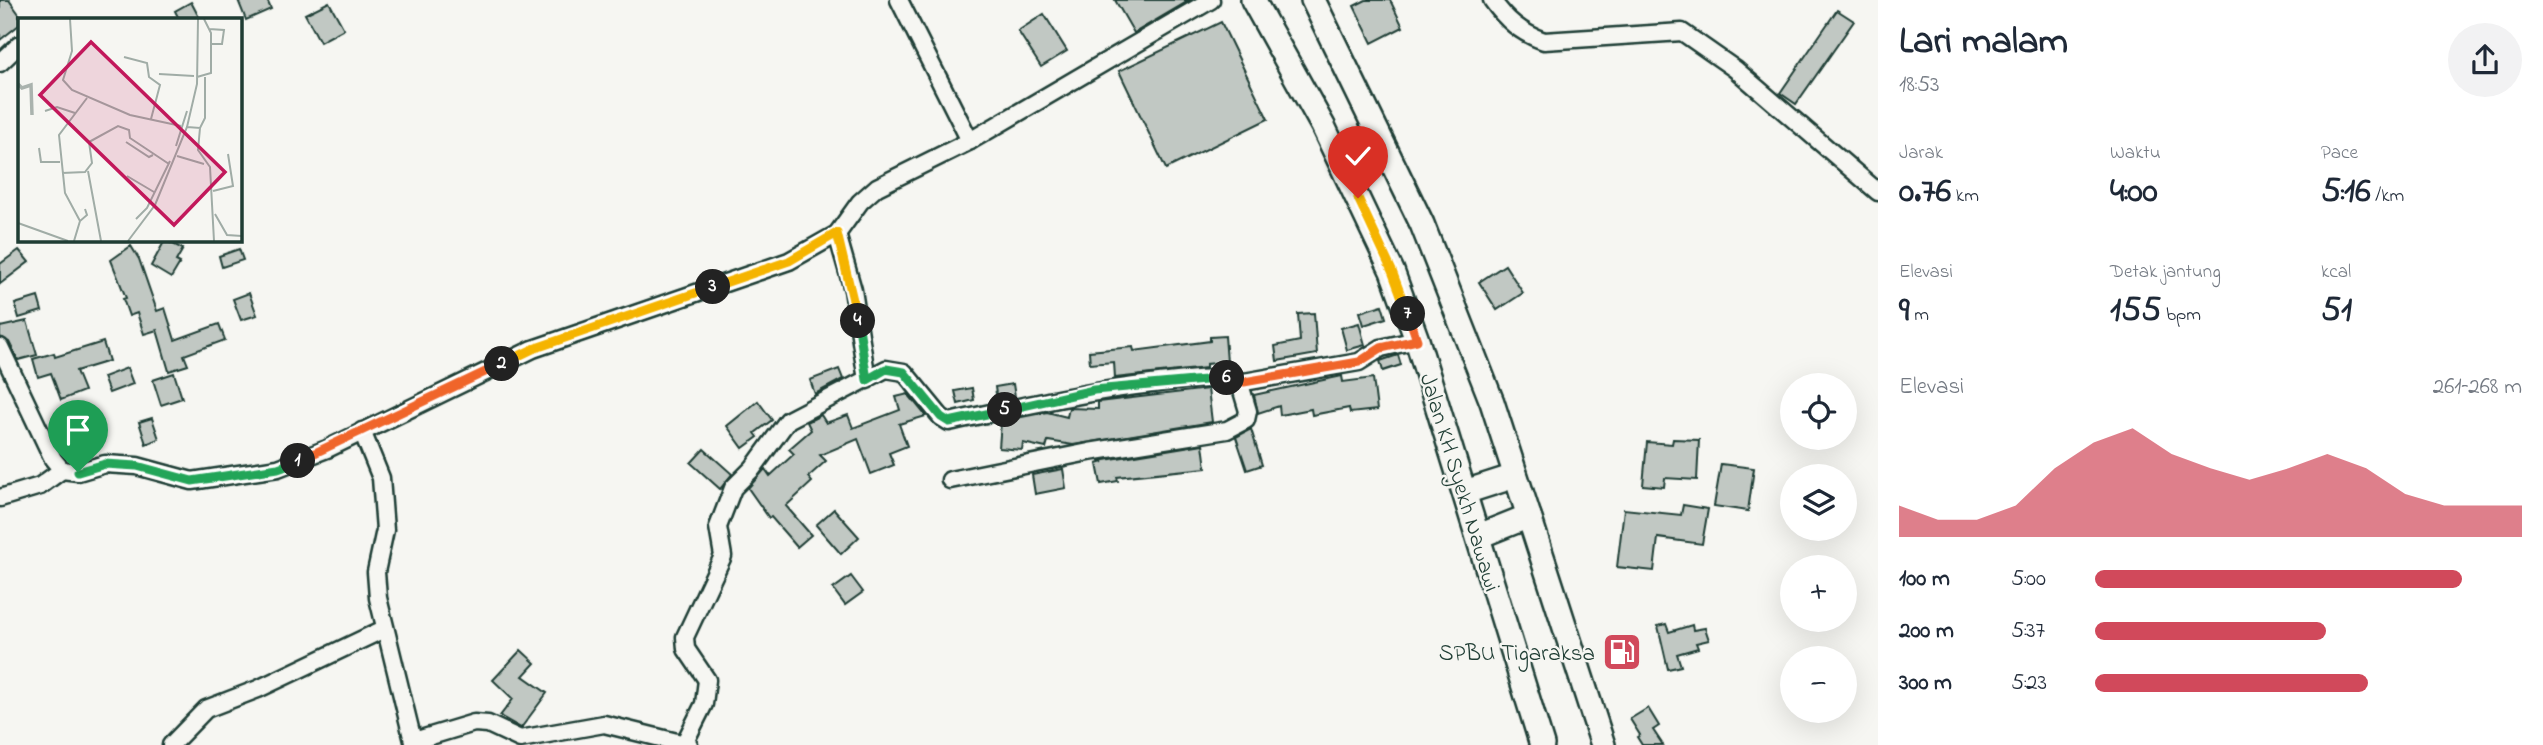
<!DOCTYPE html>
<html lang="id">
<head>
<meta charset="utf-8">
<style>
  :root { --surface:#fff; --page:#f2f2f3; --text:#1f2937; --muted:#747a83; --accent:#d1495b }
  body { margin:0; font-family:"Indie Flower",sans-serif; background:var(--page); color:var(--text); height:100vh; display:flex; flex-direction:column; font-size:26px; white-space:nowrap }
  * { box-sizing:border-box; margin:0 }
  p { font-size:23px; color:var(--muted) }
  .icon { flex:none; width:38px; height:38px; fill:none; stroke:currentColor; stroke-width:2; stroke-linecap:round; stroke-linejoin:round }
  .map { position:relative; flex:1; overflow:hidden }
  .drawer { display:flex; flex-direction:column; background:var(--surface); width:665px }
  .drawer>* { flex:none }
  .buttons { position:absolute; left:1780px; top:373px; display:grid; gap:14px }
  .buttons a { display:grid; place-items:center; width:77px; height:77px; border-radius:50%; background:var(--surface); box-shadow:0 7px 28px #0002; font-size:35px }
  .pin { position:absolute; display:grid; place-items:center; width:60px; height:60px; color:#fff; margin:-72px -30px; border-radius:50% 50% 50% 0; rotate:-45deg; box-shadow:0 0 7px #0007 }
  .pin .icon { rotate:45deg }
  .km { position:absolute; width:35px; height:35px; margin:-18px; border-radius:50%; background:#222; color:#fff; font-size:19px; line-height:35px; text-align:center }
  .round { display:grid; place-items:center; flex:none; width:74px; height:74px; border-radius:37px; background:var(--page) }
  .summary { display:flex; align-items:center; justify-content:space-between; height:119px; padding:0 21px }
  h1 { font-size:38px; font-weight:800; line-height:52px }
  .metrics { display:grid; grid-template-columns:repeat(3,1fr); gap:10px; height:119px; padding:7px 21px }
  .metrics div { display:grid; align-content:center }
  .metrics b { font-size:35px; font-weight:800 }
  .metrics small { font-size:19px; font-weight:400 }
  .metrics p { font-size:19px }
  .chart { height:196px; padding:14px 21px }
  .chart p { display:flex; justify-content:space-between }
  .chart svg { width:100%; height:126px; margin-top:7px; fill:var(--accent); opacity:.7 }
  ul { padding:0 21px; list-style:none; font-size:23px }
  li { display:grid; grid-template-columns:112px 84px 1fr; align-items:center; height:52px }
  li i { height:18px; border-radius:9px; background:var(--accent) }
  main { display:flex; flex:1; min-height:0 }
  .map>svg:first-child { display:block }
  .building { fill:#c1c8c3; stroke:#1f3d34; stroke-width:2 }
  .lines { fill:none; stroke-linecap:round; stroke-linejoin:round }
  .minor-casing { stroke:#1f3d34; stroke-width:21 }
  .secondary-casing { stroke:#1f3d34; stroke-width:28 }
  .minor { stroke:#f6f6f2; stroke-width:16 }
  .secondary { stroke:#f6f6f2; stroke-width:23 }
  .split-1-casing { stroke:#fff; stroke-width:14 }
  .split-2-casing { stroke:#fff; stroke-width:14 }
  .split-3-casing { stroke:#fff; stroke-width:14 }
  .split-4-casing { stroke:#fff; stroke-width:14 }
  .split-5-casing { stroke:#fff; stroke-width:14 }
  .split-6-casing { stroke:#fff; stroke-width:14 }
  .split-7-casing { stroke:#fff; stroke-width:14 }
  .split-8-casing { stroke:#fff; stroke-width:14 }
  .split-1 { stroke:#22a559; stroke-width:9 }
  .split-2 { stroke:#f0652b; stroke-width:9 }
  .split-3 { stroke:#f5b400; stroke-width:9 }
  .split-4 { stroke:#f5b400; stroke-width:9 }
  .split-5 { stroke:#22a559; stroke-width:9 }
  .split-6 { stroke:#22a559; stroke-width:9 }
  .split-7 { stroke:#f0652b; stroke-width:9 }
  .split-8 { stroke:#f5b400; stroke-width:9 }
  .labels { text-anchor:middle; stroke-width:5; stroke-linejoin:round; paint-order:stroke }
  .street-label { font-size:23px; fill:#1f3d34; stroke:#f6f6f2 }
  .poi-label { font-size:23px; fill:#1f3d34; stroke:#f6f6f2; text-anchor:end }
  .inset-river { fill:none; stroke:#aab3ae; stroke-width:3.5 }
  .inset-road { fill:none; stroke:#a0aca6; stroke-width:2 }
  .view { fill:#c2185b; fill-opacity:0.15; stroke:#c2185b; stroke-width:3.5 }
  .inset-edge { fill:none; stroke:#1f3d34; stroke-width:3.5 }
</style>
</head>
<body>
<main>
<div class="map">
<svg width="1878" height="745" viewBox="0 0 1878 745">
  <rect width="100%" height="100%" fill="#f6f6f2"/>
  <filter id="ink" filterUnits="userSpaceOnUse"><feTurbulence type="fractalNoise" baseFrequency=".0143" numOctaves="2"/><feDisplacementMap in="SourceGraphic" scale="14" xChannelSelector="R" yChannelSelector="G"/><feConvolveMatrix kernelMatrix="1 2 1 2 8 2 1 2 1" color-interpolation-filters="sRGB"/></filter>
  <g filter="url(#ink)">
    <g class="building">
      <polygon points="0,0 9,0 19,14 19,25 0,40"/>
      <polygon points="238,0 267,0 271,9 246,20"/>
      <polygon points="1115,0 1190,0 1134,33"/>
      <polygon points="1366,0 1390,0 1403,27 1372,43 1354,6"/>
      <polygon points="191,2 200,19 179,19 175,11"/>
      <polygon points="329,2 344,29 320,42 305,14"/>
      <polygon points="1837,10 1854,21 1796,104 1780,93"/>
      <polygon points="1044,14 1067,51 1041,67 1018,31"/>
      <polygon points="1221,22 1268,119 1166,169 1119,71"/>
      <polygon points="165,240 183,249 176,261 180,263 171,278 151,266"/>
      <polygon points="131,246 139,259 157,311 165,308 175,340 219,324 225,340 184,355 188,365 169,371 157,330 144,334 137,313 129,316 123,299 126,298 111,260"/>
      <polygon points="239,249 243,260 222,267 219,256"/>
      <polygon points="19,250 29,262 0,284 0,264"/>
      <polygon points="1505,265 1523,293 1497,310 1479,282"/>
      <polygon points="249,293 257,315 241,320 233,299"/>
      <polygon points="38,297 42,311 19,318 15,304"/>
      <polygon points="1382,305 1386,318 1364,325 1360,312"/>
      <polygon points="1314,313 1317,354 1277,361 1275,346 1300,341 1298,314"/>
      <polygon points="27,321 37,355 18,360 9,342 0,337 0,327"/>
      <polygon points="1359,323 1365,345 1347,350 1341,328"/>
      <polygon points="1225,336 1227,362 1206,364 1206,368 1115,378 1114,362 1090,364 1089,351 1133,347 1134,351 1210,341 1210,337"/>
      <polygon points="103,342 109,361 76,371 84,391 61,400 51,373 38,377 33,359 54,353 55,357"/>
      <polygon points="1398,355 1401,365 1383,371 1380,361"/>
      <polygon points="127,368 133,384 109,393 103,377"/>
      <polygon points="839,369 843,379 815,394 810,380"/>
      <polygon points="174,373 182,398 161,405 153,380"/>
      <polygon points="1342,376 1343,382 1373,378 1377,410 1350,413 1349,408 1312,415 1311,409 1280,415 1279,406 1258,413 1254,395"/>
      <polygon points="1013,384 1015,397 997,401 995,387"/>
      <polygon points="972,388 974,400 958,404 955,391"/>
      <polygon points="1208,389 1212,422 1073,445 1048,441 1046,448 1023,443 1022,450 999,448 1001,421 1047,412 1067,417 1069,408 1098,409 1098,402"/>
      <polygon points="908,394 926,416 899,424 907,446 889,453 894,465 871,474 858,439 820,455 826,461 808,477 812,482 786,506 811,535 797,547 771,517 769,518 748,488 765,469 770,476 794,454 789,449 811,430 807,422 821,415 826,423 848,415 853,428 900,410 896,397"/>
      <polygon points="758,401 772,420 755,433 758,437 743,448 727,426"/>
      <polygon points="152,418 159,439 146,444 139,422"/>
      <polygon points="1251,429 1262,465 1247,470 1236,437"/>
      <polygon points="1673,439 1699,440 1697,480 1665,478 1664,487 1643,485 1647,442 1672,444"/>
      <polygon points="1203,444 1206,468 1117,477 1118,481 1101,484 1097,464 1104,462 1099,461"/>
      <polygon points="704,449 732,474 720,489 691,463"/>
      <polygon points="1721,464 1754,468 1748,511 1714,506"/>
      <polygon points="1063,469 1066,488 1035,494 1032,475"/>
      <polygon points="1683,505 1708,509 1702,544 1658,538 1654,571 1617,567 1624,509 1681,515"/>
      <polygon points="834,509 859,537 841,554 816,525"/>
      <polygon points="851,576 863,592 845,605 833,589"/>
      <polygon points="1666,624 1669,632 1692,625 1693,630 1705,628 1709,640 1696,643 1698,648 1677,654 1681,666 1668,669 1658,626"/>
      <polygon points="521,650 535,663 523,676 547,693 521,728 500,716 513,699 493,680"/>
      <polygon points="1648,708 1659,726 1653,730 1663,745 1642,745 1637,737 1640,735 1630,719"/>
    </g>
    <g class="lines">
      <g class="minor-casing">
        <g id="minor">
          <polyline points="899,0 970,141"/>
          <path d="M 1492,0 C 1506,20 1521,33 1544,41 L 1682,32 L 1735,69 L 1878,192"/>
          <polyline points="0,63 19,45"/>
          <polyline points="837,234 853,290 867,380"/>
          <polyline points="0,347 53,459 62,470 78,472 105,464 137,466 192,481 278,468 327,449 533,349 789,261 837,234 860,202 877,187 970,141 1211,0"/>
          <polyline points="362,431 381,478 385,530 376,572 378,598 414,745"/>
          <polyline points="950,480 1089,452 1227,430 1246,420 1248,411 1239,381"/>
          <polyline points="0,498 40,486 62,470"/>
          <polyline points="414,741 474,723 488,724 520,739 604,724 689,745"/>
          <path d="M 685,742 L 704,704 L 707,680 L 686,649 L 685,637 L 723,556 L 718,527 L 733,488 L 753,468 L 788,420 L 886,369 L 904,372 L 941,417 L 949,422 C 1019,407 1088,391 1159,383 C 1187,380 1216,375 1244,382 L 1359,362 L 1381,348 L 1417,340"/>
          <polyline points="171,745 206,709 258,689 384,629"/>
        </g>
      </g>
      <g class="secondary-casing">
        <g id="secondary">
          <polyline points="1253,0 1323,126 1392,271 1417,340 1542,745"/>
          <polyline points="1313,0 1422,224 1492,402 1603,745"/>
          <polyline points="1465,492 1515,476"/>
          <polyline points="1479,536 1529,516"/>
        </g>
      </g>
      <use href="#minor" class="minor"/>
      <use href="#secondary" class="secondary"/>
    </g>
  </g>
  <g class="lines" filter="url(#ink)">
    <g class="split-1-casing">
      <polyline id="split-1" points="78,472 105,464 137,466 192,481 278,468 298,461"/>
    </g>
    <g class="split-2-casing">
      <polyline id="split-2" points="298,461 502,364"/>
    </g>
    <g class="split-3-casing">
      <polyline id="split-3" points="502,364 533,349 713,287"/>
    </g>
    <g class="split-4-casing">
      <polyline id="split-4" points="713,287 789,261 837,233 858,321"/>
    </g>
    <g class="split-5-casing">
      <polyline id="split-5" points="858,321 867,380 886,369 904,372 941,417 949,422 1005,410"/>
    </g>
    <g class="split-6-casing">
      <polyline id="split-6" points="1005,410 1094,390 1227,378"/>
    </g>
    <g class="split-7-casing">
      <polyline id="split-7" points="1227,378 1244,382 1359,362 1381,348 1417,340 1408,314"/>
    </g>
    <g class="split-8-casing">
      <polyline id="split-8" points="1358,198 1392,271 1408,314"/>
    </g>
    <use href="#split-1" class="split-1"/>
    <use href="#split-2" class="split-2"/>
    <use href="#split-3" class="split-3"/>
    <use href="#split-4" class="split-4"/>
    <use href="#split-5" class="split-5"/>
    <use href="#split-6" class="split-6"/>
    <use href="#split-7" class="split-7"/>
    <use href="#split-8" class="split-8"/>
  </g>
  <defs>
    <g id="fuel-square" transform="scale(2.0125)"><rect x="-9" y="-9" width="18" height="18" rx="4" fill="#d1495b" stroke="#f6f6f2"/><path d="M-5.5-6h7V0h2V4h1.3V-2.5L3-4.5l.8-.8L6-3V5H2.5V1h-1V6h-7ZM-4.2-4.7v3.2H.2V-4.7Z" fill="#fff"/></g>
  </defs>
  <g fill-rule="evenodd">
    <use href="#fuel-square" x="1622" y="652"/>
  </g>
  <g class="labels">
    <g class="street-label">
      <text transform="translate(1461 482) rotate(73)" y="8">Jalan KH Syekh Nawawi</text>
    </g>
    <g class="poi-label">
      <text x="1595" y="660">SPBU Tigaraksa</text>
    </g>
  </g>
  <g transform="translate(18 18)">
    <rect width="224" height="224" fill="#f6f6f2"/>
    <path class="inset-river" d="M 0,66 L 4,70 L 13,67 L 14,97"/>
    <path class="inset-road" d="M 52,1 L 54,33 L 45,62 L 54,72 L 112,97 L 163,108M 191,11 L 206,12 L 204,26 L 193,26M 106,39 L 129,45 L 131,59 L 142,67 L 133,101M 141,56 L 176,58M 179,59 L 193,55 L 193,15 L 186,1M 27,93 L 39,89 L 57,95M 169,109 L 182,110 L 187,100 L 187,59M 182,110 L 180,132 L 192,149 L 196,223M 71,124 L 100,108 L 111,112 L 112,120 L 151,146M 108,124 L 131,139 L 135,137M 158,128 L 169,93M 21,130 L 23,144 L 42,144M 159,138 L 186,146M 70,153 L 83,223M 44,155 L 67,154 L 74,145 L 71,124 L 52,106M 109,158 L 136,174M 195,173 L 215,168 L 210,136M 197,196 L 209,217 L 224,218M 118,201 L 129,190 L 152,143M 62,203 L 47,175 L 41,117 L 69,80M 0,205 L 50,223M 56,223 L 62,203 L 69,197 L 67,191M 110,223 L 137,187 L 169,109 L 179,66 L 180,1"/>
    <path class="view" d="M 73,24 L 207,154 L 156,207 L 22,77 Z"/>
    <rect width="224" height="224" class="inset-edge"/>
  </g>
</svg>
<div class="buttons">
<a><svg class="icon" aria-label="locate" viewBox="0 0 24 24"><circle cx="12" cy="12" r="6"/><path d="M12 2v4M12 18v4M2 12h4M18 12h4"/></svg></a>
<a><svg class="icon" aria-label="layers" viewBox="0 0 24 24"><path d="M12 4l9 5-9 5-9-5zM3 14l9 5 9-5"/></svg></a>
<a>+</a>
<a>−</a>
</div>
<div class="pin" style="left:78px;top:472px;background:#1e9e55"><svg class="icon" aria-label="arrive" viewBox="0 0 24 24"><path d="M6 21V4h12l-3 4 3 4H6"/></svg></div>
<div class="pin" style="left:1358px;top:198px;background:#d93025"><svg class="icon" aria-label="check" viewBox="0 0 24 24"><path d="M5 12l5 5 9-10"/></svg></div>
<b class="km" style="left:298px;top:461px">1</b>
<b class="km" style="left:502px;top:364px">2</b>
<b class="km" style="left:713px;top:287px">3</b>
<b class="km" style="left:858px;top:321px">4</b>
<b class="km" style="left:1005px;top:410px">5</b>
<b class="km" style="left:1227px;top:378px">6</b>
<b class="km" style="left:1408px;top:314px">7</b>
</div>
<section class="drawer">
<div class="summary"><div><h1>Lari malam</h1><p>18:53</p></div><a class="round"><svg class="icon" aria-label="share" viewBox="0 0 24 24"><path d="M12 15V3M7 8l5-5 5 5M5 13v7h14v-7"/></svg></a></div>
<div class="metrics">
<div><p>Jarak</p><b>0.76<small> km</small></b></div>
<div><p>Waktu</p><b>4:00</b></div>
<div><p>Pace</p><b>5:16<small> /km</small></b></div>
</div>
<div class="metrics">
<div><p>Elevasi</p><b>9<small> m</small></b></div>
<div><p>Detak jantung</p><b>155<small> bpm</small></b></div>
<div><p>kcal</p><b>51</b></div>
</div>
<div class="chart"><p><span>Elevasi</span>261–268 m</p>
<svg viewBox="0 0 160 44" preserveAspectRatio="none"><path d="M0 44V33L10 38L20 38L30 33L40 20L50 11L60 6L70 15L80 20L90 24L100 20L110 15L120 20L130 29L140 33L150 33L160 33V44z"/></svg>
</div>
<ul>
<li><b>100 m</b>5:00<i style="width:86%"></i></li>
<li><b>200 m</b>5:37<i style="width:54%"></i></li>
<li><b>300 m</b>5:23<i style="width:64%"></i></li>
</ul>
</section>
</main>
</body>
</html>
